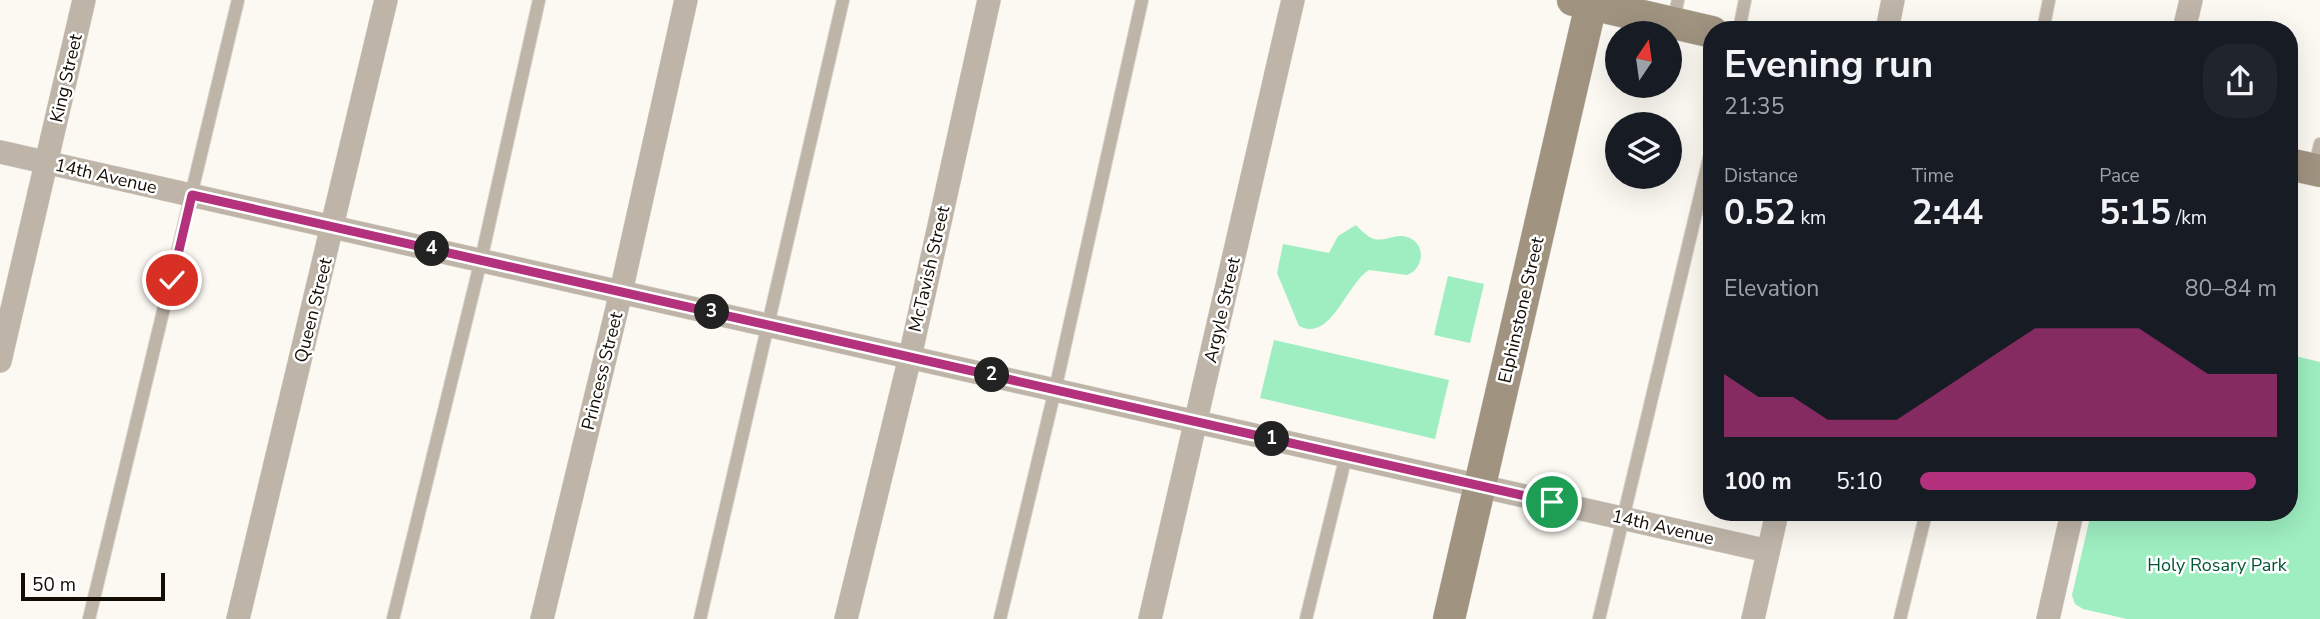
<!DOCTYPE html>
<html lang="en">
<head>
<meta charset="utf-8">
<style>
  :root { --surface:#171b24; --page:#20242c; --text:#f1f3f6; --muted:#9ea1a6; --accent:#b4327d }
  body { margin:0; font-family:"Nunito Sans",sans-serif; background:var(--page); color:var(--text); height:100vh; display:flex; flex-direction:column; font-size:26px; white-space:nowrap }
  * { box-sizing:border-box; margin:0 }
  p { font-size:23px; color:var(--muted) }
  .icon { flex:none; width:38px; height:38px; fill:none; stroke:currentColor; stroke-width:2; stroke-linecap:round; stroke-linejoin:round }
  .map { position:relative; flex:1; overflow:hidden }
  .drawer { position:absolute; left:1703px; top:21px; width:595px; height:500px; display:flex; flex-direction:column; background:var(--surface); border-radius:28px; box-shadow:0 7px 28px #0002 }
  .drawer>* { flex:none }
  .needle { width:46px; rotate:13deg }
  .fabs { position:absolute; left:1605px; top:21px; display:grid; gap:14px }
  .fabs a { display:grid; place-items:center; width:77px; height:77px; border-radius:50%; background:var(--surface); box-shadow:0 7px 28px #0002; font-size:35px }
  .scale { position:absolute; left:21px; bottom:18px; width:144px; box-sizing:border-box; padding-left:7px; border:4px solid #130d04; border-top:0; font-size:19px; line-height:24px; white-space:nowrap; color:#130d04; -webkit-text-stroke:5px #fff; paint-order:stroke }
  .pin { position:absolute; display:grid; place-items:center; width:60px; height:60px; color:#fff; margin:-30px; border:4px solid #fff; border-radius:50%; box-shadow:0 2px 7px #0007 }
  .km { position:absolute; width:35px; height:35px; margin:-18px; border-radius:50%; background:#222; color:#fff; font-size:19px; line-height:35px; text-align:center }
  .round { display:grid; place-items:center; flex:none; width:74px; height:74px; border-radius:28px; background:var(--page) }
  .summary { display:flex; align-items:center; justify-content:space-between; height:119px; padding:0 21px }
  h1 { font-size:38px; font-weight:700; line-height:52px }
  .metrics { display:grid; grid-template-columns:repeat(3,1fr); gap:10px; height:119px; padding:7px 21px }
  .metrics div { display:grid; align-content:center }
  .metrics b { font-size:35px; font-weight:700 }
  .metrics small { font-size:19px; font-weight:400 }
  .metrics p { font-size:19px }
  .chart { height:196px; padding:14px 21px }
  .chart p { display:flex; justify-content:space-between }
  .chart svg { width:100%; height:126px; margin-top:7px; fill:var(--accent); opacity:.7 }
  ul { padding:0 21px; list-style:none; font-size:23px }
  li { display:grid; grid-template-columns:112px 84px 1fr; align-items:center; height:52px }
  li i { height:18px; border-radius:9px; background:var(--accent) }
  .map>svg:first-child { display:block }
  .green { fill:#9eeec1 }
  .lines { fill:none; stroke-linecap:round; stroke-linejoin:round }
  .lane-casing { stroke:#d7d3cc; stroke-width:14 }
  .street-casing { stroke:#d7d3cc; stroke-width:24 }
  .secondary-casing { stroke:#d7d3cc; stroke-width:33 }
  .lane { stroke:#beb4a8; stroke-width:12 }
  .street { stroke:#beb4a8; stroke-width:23 }
  .secondary { stroke:#a09380; stroke-width:32 }
  .route-casing { stroke:#fff; stroke-width:14 }
  .route { stroke:#b4327d; stroke-width:9 }
  .labels { text-anchor:middle; stroke-width:5; stroke-linejoin:round; paint-order:stroke }
  .street-label { font-size:18px; fill:#130d04; stroke:#fff }
  .park-label { font-size:18px; fill:#005634; stroke:#fff }
</style>
</head>
<body>
<div class="map">
<svg width="2320" height="619" viewBox="0 0 2320 619">
  <rect width="100%" height="100%" fill="#fcf9f2"/>
  <g class="green">
    <path d="M 1356,225 C 1361,230 1366,236 1374,239 C 1385,242 1396,233 1407,237 C 1427,243 1424,269 1407,275 L 1369,270 C 1346,284 1331,343 1299,326 L 1277,273 L 1283,244 L 1329,253 L 1338,236 Z"/>
    <polygon points="1448,276 1484,284 1470,343 1434,335"/>
    <polygon points="1274,340 1449,380 1435,439 1260,398"/>
    <polygon points="2291,355 2320,362 2320,619 2127,619 2083,609 2075,604 2072,595 2091,513 2289,513 2289,356"/>
  </g>
  <g class="lines">
    <g class="lane-casing">
      <g id="lane">
        <polyline points="1673,23 1678,0"/>
        <polyline points="1739,30 1745,0"/>
        <polyline points="2043,30 2049,0"/>
        <polyline points="2314,170 2320,144"/>
        <polyline points="89,619 238,0"/>
        <polyline points="393,619 481,260 539,0"/>
        <polyline points="700,619 843,0"/>
        <polyline points="1000,619 1055,390 1142,0"/>
        <polyline points="1306,619 1346,456"/>
        <polyline points="1599,619 1712,146"/>
        <polyline points="1900,619 1926,513"/>
      </g>
    </g>
    <g class="street-casing">
      <g id="street">
        <polyline points="1887,30 1893,0"/>
        <polyline points="2184,30 2191,0"/>
        <polyline points="0,152 1768,551"/>
        <polyline points="0,361 84,0"/>
        <polyline points="238,619 386,0"/>
        <polyline points="542,619 621,292 686,0"/>
        <polyline points="846,619 910,357 989,0"/>
        <polyline points="1150,619 1293,0"/>
        <polyline points="1753,619 1777,513"/>
        <polyline points="2048,619 2072,513"/>
      </g>
    </g>
    <g class="secondary-casing">
      <g id="secondary">
        <polyline points="1573,0 1712,32"/>
        <polyline points="2289,164 2320,171"/>
        <polyline points="1449,619 1592,0"/>
      </g>
    </g>
    <use href="#lane" class="lane"/>
    <use href="#street" class="street"/>
    <use href="#secondary" class="secondary"/>
  </g>
  <g class="lines">
    <g class="route-casing">
      <polyline id="route" points="172,280 192,195 1552,502"/>
    </g>
    <use href="#route" class="route"/>
  </g>
  <g class="labels">
    <g class="street-label">
      <text transform="translate(66 78) rotate(-77)" y="6">King Street</text>
      <text transform="translate(106 176) rotate(13)" y="6">14th Avenue</text>
      <text transform="translate(929 269) rotate(-77)" y="6">McTavish Street</text>
      <text transform="translate(313 310) rotate(-76)" y="6">Queen Street</text>
      <text transform="translate(1222 310) rotate(-77)" y="6">Argyle Street</text>
      <text transform="translate(1521 310) rotate(-77)" y="6">Elphinstone Street</text>
      <text transform="translate(602 371) rotate(-76)" y="6">Princess Street</text>
      <text transform="translate(1663 527) rotate(13)" y="6">14th Avenue</text>
    </g>
    <g class="park-label">
      <text x="2217" y="571">Holy Rosary Park</text>
    </g>
  </g>
</svg>
<div class="fabs">
<a><svg class="needle" viewBox="-14 -14 28 28"><path d="M0-13l5 13h-10z" fill="#e53935"/><path d="M0 13l5-13h-10z" fill="#9ea1a6"/></svg></a>
<a><svg class="icon" aria-label="layers" viewBox="0 0 24 24"><path d="M12 4l9 5-9 5-9-5zM3 14l9 5 9-5"/></svg></a>
</div>
<div class="scale">50 m</div>
<div class="pin" style="left:1552px;top:502px;background:#1e9e55"><svg class="icon" aria-label="arrive" viewBox="0 0 24 24"><path d="M6 21V4h12l-3 4 3 4H6"/></svg></div>
<div class="pin" style="left:172px;top:280px;background:#d93025"><svg class="icon" aria-label="check" viewBox="0 0 24 24"><path d="M5 12l5 5 9-10"/></svg></div>
<b class="km" style="left:1272px;top:439px">1</b>
<b class="km" style="left:992px;top:375px">2</b>
<b class="km" style="left:712px;top:312px">3</b>
<b class="km" style="left:432px;top:249px">4</b>
<section class="drawer">
<div class="summary"><div><h1>Evening run</h1><p>21:35</p></div><a class="round"><svg class="icon" aria-label="share" viewBox="0 0 24 24"><path d="M12 15V3M7 8l5-5 5 5M5 13v7h14v-7"/></svg></a></div>
<div class="metrics">
<div><p>Distance</p><b>0.52<small> km</small></b></div>
<div><p>Time</p><b>2:44</b></div>
<div><p>Pace</p><b>5:15<small> /km</small></b></div>
</div>
<div class="chart"><p><span>Elevation</span>80–84 m</p>
<svg viewBox="0 0 160 44" preserveAspectRatio="none"><path d="M0 44V22L10 30L20 30L30 38L40 38L50 38L60 30L70 22L80 14L90 6L100 6L110 6L120 6L130 14L140 22L150 22L160 22V44z"/></svg>
</div>
<ul>
<li><b>100 m</b>5:10<i style="width:94%"></i></li>
</ul>
</section>
</div>
</body>
</html>
